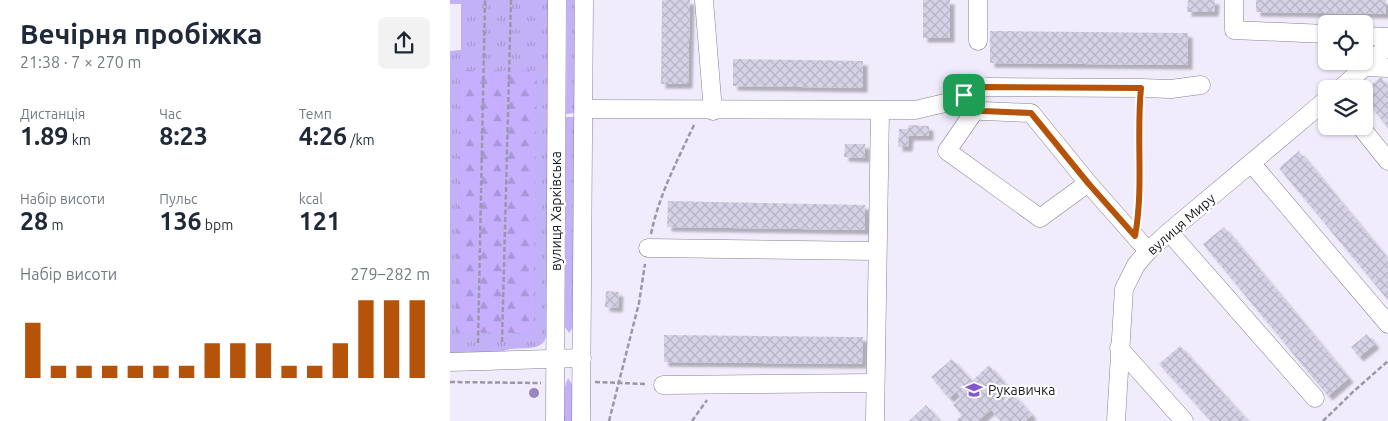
<!DOCTYPE html>
<html lang="uk">
<head>
<meta charset="utf-8">
<style>
  :root { --surface:#fff; --page:#f2f2f3; --text:#1f2937; --muted:#747a83; --accent:#b45309 }
  body { margin:0; font-family:Ubuntu,sans-serif; background:var(--page); color:var(--text); height:100vh; display:flex; flex-direction:column; font-size:19px; white-space:nowrap }
  * { box-sizing:border-box; margin:0 }
  p { font-size:16px; color:var(--muted) }
  .icon { flex:none; width:28px; height:28px; fill:none; stroke:currentColor; stroke-width:2; stroke-linecap:round; stroke-linejoin:round }
  .map { position:relative; flex:1; overflow:hidden }
  .sheet { display:flex; flex-direction:column; background:var(--surface); width:450px }
  .sheet>* { flex:none }
  .tools { position:absolute; left:868px; top:15px; display:grid; gap:10px }
  .tools a { display:grid; place-items:center; width:55px; height:55px; border-radius:8px; background:var(--surface); box-shadow:0 1px 4px #0004; font-size:25px }
  .pin { position:absolute; display:grid; place-items:center; width:42px; height:42px; color:#fff; margin:-21px; border-radius:10px; box-shadow:0 2px 8px #0006 }
  .round { display:grid; place-items:center; flex:none; width:52px; height:52px; border-radius:8px; background:var(--page) }
  .overview { display:flex; align-items:center; justify-content:space-between; height:85px; padding:0 20px }
  h1 { font-size:28px; font-weight:700; line-height:38px }
  .stats { display:grid; grid-template-columns:repeat(3,1fr); gap:8px; height:85px; padding:5px 20px }
  .stats div { display:grid; align-content:center }
  .stats b { font-size:25px; font-weight:700 }
  .stats small { font-size:14px; font-weight:400 }
  .stats p { font-size:14px }
  .chart { height:140px; padding:10px 20px }
  .chart p { display:flex; justify-content:space-between }
  .chart svg { width:100%; height:90px; margin-top:5px; stroke:var(--accent); stroke-width:6 }
  main { display:flex; flex:1; min-height:0 }
  .map>svg:first-child { display:block }
  .grass { fill:url(#grass-tufts) }
  .forest { fill:url(#forest-firs) }
  .building { fill:url(#building-cross-hatch); filter:url(#shadow) }
  .lines { fill:none; stroke-linecap:round; stroke-linejoin:round }
  .minor-casing { stroke:#868294; stroke-width:19 }
  .path { stroke:#9b98a5; stroke-width:2.5; stroke-dasharray:5 2.5; stroke-linecap:butt }
  .minor { stroke:#fff; stroke-width:18 }
  .tree { fill:#9986be }
  .route-casing { stroke:#fff; stroke-width:10 }
  .route { stroke:#b45309; stroke-width:6 }
  .labels { text-anchor:middle; stroke-width:4.5; stroke-linejoin:round; paint-order:stroke }
  .street-label { font-size:14px; fill:#1c1a21; stroke:#fff }
  .poi-label { font-size:14px; fill:#1c1a21; stroke:#fff; text-anchor:start }
</style>
</head>
<body>
<main>
<section class="sheet">
<div class="overview"><div><h1>Вечірня пробіжка</h1><p>21:38 · 7 × 270 m</p></div><a class="round"><svg class="icon" aria-label="share" viewBox="0 0 24 24"><path d="M12 15V3M7 8l5-5 5 5M5 13v7h14v-7"/></svg></a></div>
<div class="stats">
<div><p>Дистанція</p><b>1.89<small> km</small></b></div>
<div><p>Час</p><b>8:23</b></div>
<div><p>Темп</p><b>4:26<small> /km</small></b></div>
</div>
<div class="stats">
<div><p>Набір висоти</p><b>28<small> m</small></b></div>
<div><p>Пульс</p><b>136<small> bpm</small></b></div>
<div><p>kcal</p><b>121</b></div>
</div>
<div class="chart"><p><span>Набір висоти</span>279–282 m</p>
<svg viewBox="0 0 160 44" preserveAspectRatio="none"><path d="M5 44V17M15 44V38M25 44V38M35 44V38M45 44V38M55 44V38M65 44V38M75 44V27M85 44V27M95 44V27M105 44V38M115 44V38M125 44V27M135 44V6M145 44V6M155 44V6"/></svg>
</div>
</section>
<div class="map">
<svg width="938" height="421" viewBox="0 0 938 421">
  <defs>
    <pattern id="grass-tufts" width="24" height="20" patternUnits="userSpaceOnUse" patternTransform="scale(1.25)"><rect width="24" height="20" fill="#c3b1f7"/><path d="M3 7l-1-3M5 7V3M7 7l1-3M15 17l-1-3M17 17v-4M19 17l1-3" fill="none" stroke="#a798d3"/></pattern>
    <pattern id="forest-firs" width="22" height="20" patternUnits="userSpaceOnUse" patternTransform="scale(1.25)"><rect width="22" height="20" fill="#c5affe"/><path d="M5 1l3.5 6h-7zM16 11l3.5 6h-7z" fill="#a996d9"/></pattern>
    <pattern id="building-cross-hatch" width="8" height="8" patternUnits="userSpaceOnUse" patternTransform="scale(1.25)"><rect width="8" height="8" fill="#d6d2e6"/><path d="M0 0l8 8M0 8l8-8" fill="none" stroke="#b7b4c5"/></pattern>
    <filter id="shadow"><feDropShadow dx="4.5" dy="4.5" stdDeviation="1" flood-color="#0004"/></filter>
  </defs>
  <rect width="100%" height="100%" fill="#f0ecfc"/>
  <g class="grass">
    <path d="M 0,0 L 99,0 L 97,332 C 95,357 66,343 52,352 L 0,353 L 0,51 L 11,50 L 11,4 L 0,4 Z"/>
    <polygon points="117,0 124,0 124,113 116,114"/>
    <polygon points="116,117 124,117 123,327 119,333 115,327"/>
    <polygon points="118,378 123,386 123,421 114,421 115,386"/>
  </g>
  <polygon class="forest" points="10,70 87,71 83,333 6,332"/>
  <g class="building">
    <polygon points="212,0 240,0 238,84 211,84"/>
    <rect x="473" y="0" width="27" height="38"/>
    <polygon points="738,0 765,0 764,12 737,12"/>
    <polygon points="806,0 936,0 936,14 806,12"/>
    <polygon points="540,31 738,33 738,65 540,63"/>
    <polygon points="283,59 413,61 413,88 283,86"/>
    <polygon points="931,77 938,85 938,128 914,98 914,91"/>
    <polygon points="459,125 479,126 479,136 459,136 458,147 448,147 449,129 458,129"/>
    <polygon points="395,144 415,144 415,158 394,157"/>
    <polygon points="849,151 938,259 938,300 829,168"/>
    <polygon points="218,201 415,205 415,230 217,227"/>
    <polygon points="774,227 899,378 878,396 753,244"/>
    <polygon points="156,291 169,292 168,308 155,307"/>
    <polygon points="917,334 925,344 909,357 901,347"/>
    <polygon points="214,335 413,337 412,364 214,362"/>
    <polygon points="730,346 798,421 761,421 709,364"/>
    <polygon points="502,359 522,381 539,365 558,387 548,396 554,403 563,394 582,415 575,421 551,421 541,410 528,421 506,421 512,415 503,405 511,398 506,392 499,398 481,377"/>
    <polygon points="476,405 490,421 459,421"/>
  </g>
  <g class="lines">
    <g class="minor-casing">
      <g id="minor">
        <polyline points="254,0 263,111"/>
        <polyline points="784,0 784,30 876,34"/>
        <polyline points="914,36 938,37"/>
        <polyline points="528,41 528,0"/>
        <polyline points="916,67 938,68"/>
        <polyline points="890,89 938,46"/>
        <polyline points="514,95 526,109 533,111 581,113 638,183 698,251"/>
        <polyline points="134,109 465,110 495,103 525,89 537,87 691,88 721,89 751,85"/>
        <polyline points="526,109 497,151 590,218 638,183"/>
        <polyline points="910,126 938,161"/>
        <polyline points="802,164 938,324"/>
        <polyline points="719,232 865,398"/>
        <polyline points="198,248 426,251"/>
        <polyline points="669,348 734,421"/>
        <polyline points="0,362 132,358"/>
        <polyline points="213,385 425,383"/>
        <polyline points="105,421 107,0"/>
        <polyline points="131,421 134,0"/>
        <polyline points="425,421 430,111"/>
        <polyline points="666,421 674,289 686,265 698,251 719,232 876,100"/>
      </g>
    </g>
    <g class="path">
      <polyline points="687,215 691,162 688,140 689,103"/>
      <path d="M 201,234 C 209,195 227,161 244,125"/>
      <polyline points="52,342 61,0"/>
      <polyline points="28,343 35,0"/>
      <polyline points="0,382 91,383"/>
      <polyline points="145,382 197,384"/>
      <polyline points="159,421 189,303 195,264"/>
      <polyline points="242,421 257,400"/>
      <polyline points="873,421 904,391 938,361"/>
    </g>
    <use href="#minor" class="minor"/>
  </g>
  <circle class="tree" cx="84" cy="393" r="5"/>
  <g class="lines">
    <g class="route-casing">
      <path id="route" d="M 537,87 L 691,88 C 686,137 694,187 685,236 L 638,183 L 581,113 L 533,111 L 526,109 L 514,95 L 524,89 Z"/>
    </g>
    <use href="#route" class="route"/>
  </g>
  <defs>
    <g id="school-bare" transform="scale(1.35)"><path d="M0-5L7-2L0 1L-7-2ZM-4 1L0 2.5L4 1V4Q0 6-4 4Z" fill="#8359d2" stroke="#fff" stroke-width="2.5" paint-order="stroke"/></g>
  </defs>
  <g fill-rule="evenodd">
    <use href="#school-bare" x="524" y="390"/>
  </g>
  <g class="labels">
    <g class="street-label">
      <text transform="translate(106 211) rotate(-90)" y="5">вулиця Харківська</text>
      <text transform="translate(731 224) rotate(-41)" y="5">вулиця Миру</text>
    </g>
    <g class="poi-label">
      <text x="538" y="395">Рукавичка</text>
    </g>
  </g>
</svg>
<div class="tools">
<a><svg class="icon" aria-label="locate" viewBox="0 0 24 24"><circle cx="12" cy="12" r="6"/><path d="M12 2v4M12 18v4M2 12h4M18 12h4"/></svg></a>
<a><svg class="icon" aria-label="layers" viewBox="0 0 24 24"><path d="M12 4l9 5-9 5-9-5zM3 14l9 5 9-5"/></svg></a>
</div>
<div class="pin" style="left:514px;top:95px;background:#1e9e55"><svg class="icon" aria-label="arrive" viewBox="0 0 24 24"><path d="M6 21V4h12l-3 4 3 4H6"/></svg></div>
</div>
</main>
</body>
</html>
